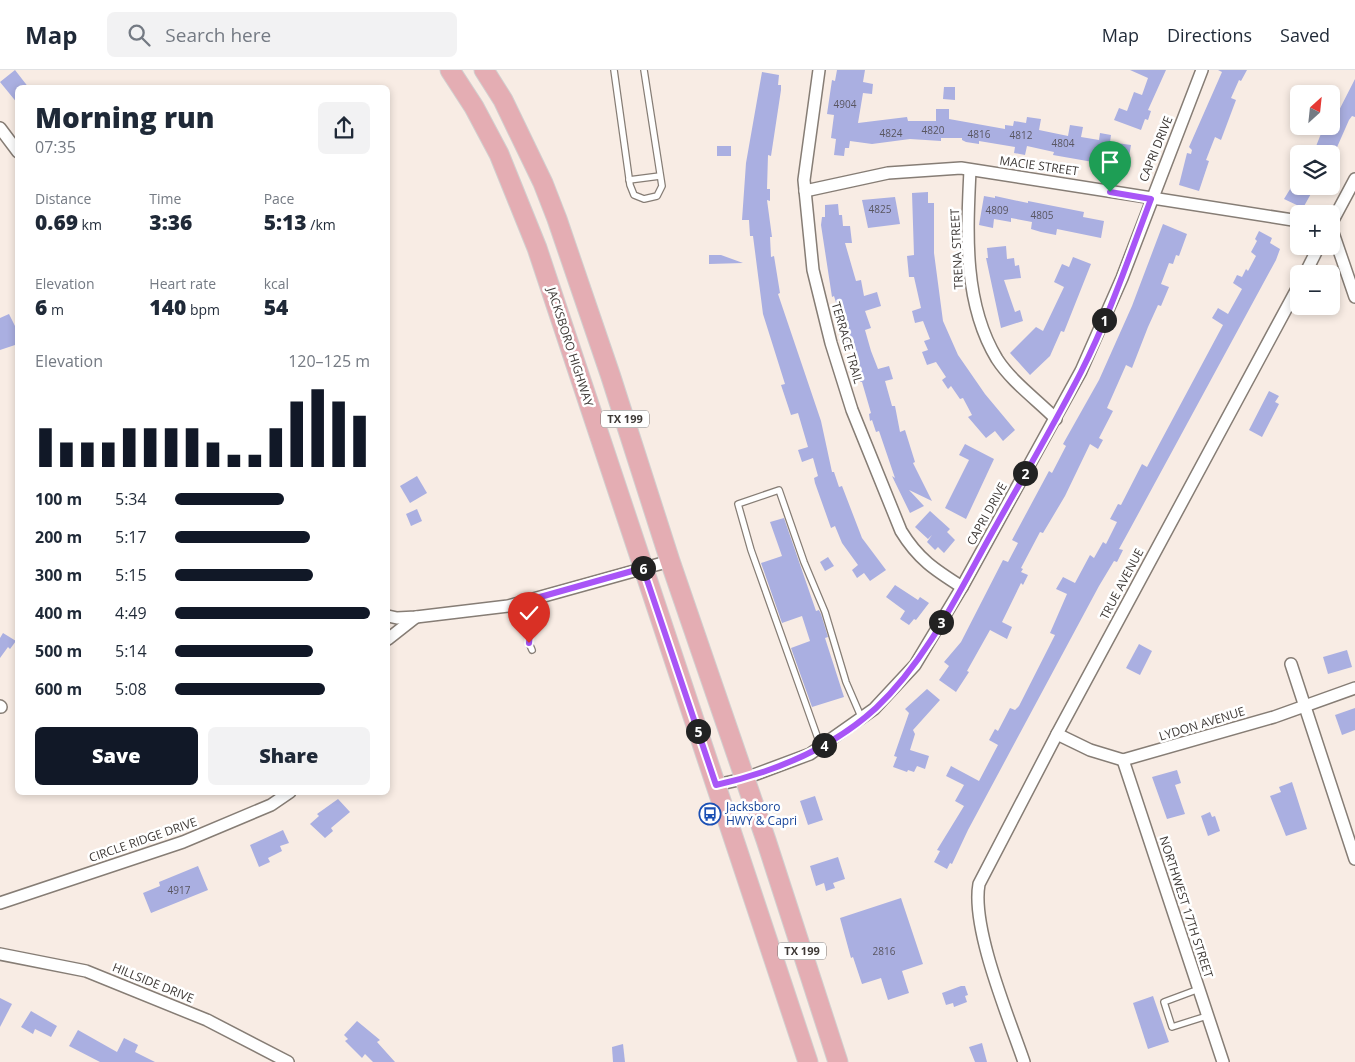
<!DOCTYPE html>
<html lang="en">
<head>
<meta charset="utf-8">
<style>
  :root { --surface:#fff; --page:#f2f2f3; --text:#1f2937; --muted:#747a83; --line:#e0e1e3; --accent:#111827 }
  body { margin:0; font-family:"Open Sans",sans-serif; background:var(--page); color:var(--text); height:100vh; display:flex; flex-direction:column; font-size:19px; white-space:nowrap }
  * { box-sizing:border-box; margin:0 }
  p { font-size:16px; color:var(--muted) }
  .icon { flex:none; width:28px; height:28px; fill:none; stroke:currentColor; stroke-width:2; stroke-linecap:round; stroke-linejoin:round }
  .map { position:relative; flex:1; overflow:hidden }
  .drawer { position:absolute; left:15px; top:15px; width:375px; height:710px; display:flex; flex-direction:column; background:var(--surface); border-radius:8px; box-shadow:0 2px 8px #0003 }
  .drawer>* { flex:none }
  .needle { width:32px; rotate:27deg }
  .fabs { position:absolute; left:1290px; top:15px; display:grid; gap:10px }
  .fabs a { display:grid; place-items:center; width:50px; height:50px; border-radius:8px; background:var(--surface); box-shadow:0 2px 8px #0003; font-size:25px }
  .pin { position:absolute; display:grid; place-items:center; width:42px; height:42px; color:#fff; margin:-51px -21px; border-radius:50% 50% 50% 0; rotate:-45deg; box-shadow:0 0 5px #0007 }
  .pin .icon { rotate:45deg }
  .km { position:absolute; width:25px; height:25px; margin:-12px; border-radius:50%; background:#222; color:#fff; font-size:14px; line-height:25px; text-align:center }
  .round { display:grid; place-items:center; flex:none; width:52px; height:52px; border-radius:8px; background:var(--page) }
  .overview { display:flex; align-items:center; justify-content:space-between; height:85px; padding:0 20px }
  h1 { font-size:28px; font-weight:800; line-height:38px }
  .metrics { display:grid; grid-template-columns:repeat(3,1fr); gap:8px; height:85px; padding:5px 20px }
  .metrics div { display:grid; align-content:center }
  .metrics b { font-size:21px; font-weight:800 }
  .metrics small { font-size:14px; font-weight:400 }
  .metrics p { font-size:14px }
  .chart { height:140px; padding:10px 20px }
  .chart p { display:flex; justify-content:space-between }
  .chart svg { width:100%; height:90px; margin-top:5px; stroke:var(--accent); stroke-width:6 }
  .cta { display:flex; gap:10px; margin-top:auto; padding:10px 20px }
  .cta a { flex:1; height:58px; border-radius:8px; background:var(--accent); color:#fff; font-size:20px; font-weight:800; line-height:58px; text-align:center }
  .cta a+a { background:var(--page); color:var(--text) }
  ul { padding:0 20px; list-style:none; font-size:16px }
  li { display:grid; grid-template-columns:80px 60px 1fr; align-items:center; height:38px }
  li i { height:12px; border-radius:6px; background:var(--accent) }
  header { display:flex; align-items:center; gap:30px; box-sizing:border-box; height:70px; padding:0 25px; background:var(--surface); border-bottom:1px solid var(--line) }
  header strong { font-size:24px }
  nav { display:flex; gap:28px; margin-inline-start:auto; font-size:18px }
  .search { width:350px; height:45px; background:var(--page); display:flex; align-items:center; gap:12px; box-sizing:border-box; padding:0 18px; border-radius:8px; color:var(--muted); font-size:19px }
  .map>svg:first-child { display:block }
  .building { fill:#aaafe1 }
  .lines { fill:none; stroke-linecap:round; stroke-linejoin:round }
  .service-casing { stroke:#867d75; stroke-width:8 }
  .minor-casing { stroke:#867d75; stroke-width:14 }
  .primary-casing { stroke:#d1cfcf; stroke-width:21 }
  .service { stroke:#fff; stroke-width:5.5 }
  .minor { stroke:#fff; stroke-width:11 }
  .primary { stroke:#e4adb3; stroke-width:19 }
  .route-casing { stroke:#fff; stroke-width:10 }
  .route { stroke:#a855f7; stroke-width:6 }
  .labels { text-anchor:middle; stroke-width:5; stroke-linejoin:round; paint-order:stroke }
  .number-label { font-size:10px; fill:#595661 }
  .shield { fill:#fff; stroke:#787472; stroke-width:1 }
  .shield-label { font-size:11px; font-weight:bold; fill:#3e3936 }
  .street-label { font-size:12px; fill:#3e3936; stroke:#fff }
  .transit-label { font-size:12px; fill:#164399; stroke:#fff; text-anchor:start }
</style>
</head>
<body>
<header>
<strong>Map</strong>
<div class="search"><svg class="icon" aria-label="search" viewBox="0 0 24 24"><circle cx="10" cy="10" r="6"/><path d="M15 15l6 6"/></svg>Search here</div>
<nav><a>Map</a><a>Directions</a><a>Saved</a></nav>
</header>
<div class="map">
<svg width="1355" height="992" viewBox="0 0 1355 992">
  <rect width="100%" height="100%" fill="#f8ece4"/>
  <g class="building">
    <polygon points="15,0 29,18 18,18 18,34 0,12"/>
    <polygon points="837,0 865,0 863,12 873,14 872,24 863,23 858,53 907,47 908,51 936,51 936,39 949,39 949,49 1005,59 1005,55 1013,56 1014,51 1026,53 1027,47 1041,49 1039,60 1068,66 1070,55 1083,57 1081,67 1099,70 1100,63 1111,65 1110,72 1131,75 1127,98 1053,85 1054,82 1027,76 1025,85 1014,83 1015,77 979,71 979,74 966,72 962,70 962,68 941,68 941,71 910,69 872,74 850,71 849,78 845,78 844,86 834,85 836,69 831,68 834,45 827,44 832,10 835,11"/>
    <polygon points="1130,0 1166,0 1148,40 1151,41 1148,50 1145,49 1141,60 1114,50 1119,38 1127,41 1134,22 1142,25 1148,8"/>
    <polygon points="1218,0 1247,0 1241,11 1239,10 1231,28 1236,30 1221,70 1215,67 1206,90 1209,91 1199,121 1179,115 1187,83 1191,84 1192,80 1189,77 1222,2"/>
    <polygon points="762,2 779,5 778,15 781,15 781,20 771,86 768,85 767,119 770,119 770,131 767,130 772,167 770,167 771,187 774,186 780,223 778,224 821,351 832,402 834,402 839,417 842,416 862,468 886,500 870,511 864,503 857,508 852,500 858,495 842,473 835,456 831,458 815,413 814,408 818,406 813,388 802,392 798,380 808,377 798,343 791,345 781,315 785,314 763,244 753,166 750,166 749,150 742,150 746,93"/>
    <polygon points="1355,9 1355,47 1352,46 1349,50 1334,84 1313,84 1324,56 1331,56"/>
    <polygon points="944,17 955,17 955,30 943,29"/>
    <rect x="717" y="76" width="14" height="10"/>
    <polygon points="1295,111 1299,113 1299,116 1313,120 1303,138 1284,129"/>
    <polygon points="928,122 928,133 934,133 934,183 943,251 958,285 985,324 1015,360 1003,371 995,361 986,368 968,347 972,345 963,328 960,329 951,316 948,319 942,310 946,307 936,292 927,295 922,282 928,280 924,271 930,269 923,251 915,253 912,241 921,238 914,207 909,207 907,186 914,185 912,123"/>
    <polygon points="984,126 995,128 995,126 1028,133 1028,131 1084,142 1083,147 1104,151 1101,168 1057,159 1056,165 1041,162 1031,159 1032,152 1011,148 1011,152 994,149 993,158 979,155"/>
    <polygon points="895,127 900,154 868,158 862,130"/>
    <polygon points="838,134 839,145 842,145 843,156 850,156 852,173 845,173 856,211 861,210 864,226 877,222 881,236 865,241 871,258 865,260 871,281 878,299 889,296 893,309 885,311 892,336 895,336 900,362 905,360 915,392 913,393 932,431 909,420 924,436 910,443 892,406 895,408 879,361 876,362 872,350 870,351 869,344 871,343 862,312 860,312 855,296 858,295 850,271 847,272 845,264 843,265 840,253 842,252 834,226 832,227 821,155 822,147 825,147 825,135"/>
    <polygon points="1163,154 1187,164 1179,186 1176,185 1173,194 1169,193 1161,214 1169,217 1161,236 1158,235 1148,257 1132,298 1126,295 1107,338 1113,341 1099,368 1103,370 1098,379 1090,374 1065,426 1043,463 1040,462 1021,498 1023,499 1021,502 1028,505 1023,515 1021,513 1002,552 1012,557 1007,569 990,560 967,601 969,602 956,622 939,610 949,596 944,592 961,572 1003,490 1008,492 1018,473 1012,470 1049,401 1052,403 1066,376 1063,374 1099,310 1132,236"/>
    <polygon points="1259,161 1272,168 1270,173 1280,179 1276,190 1130,459 1119,479 1123,480 1117,492 1114,491 1099,516 968,760 952,794 950,793 947,799 934,792 940,781 937,780 964,736 955,731 964,715 946,706 951,696 979,711 998,675 989,670 995,659 998,661 1010,638 1015,640 1019,636 1055,565 1050,563 1067,524 1056,519 1063,507 1075,513 1090,485 1094,488 1103,472 1106,474 1117,452 1110,449 1118,434 1121,435 1142,394 1147,397 1223,255 1212,248 1218,238 1228,244 1242,219 1233,213 1237,205 1242,207 1246,199 1248,201 1256,186 1251,182 1257,171 1255,169"/>
    <polygon points="1006,176 1007,189 1014,188 1015,196 1019,195 1021,208 1004,210 1015,242 1020,240 1023,251 1001,258 986,188 988,188 987,178"/>
    <polygon points="709,185 721,185 743,193 709,194"/>
    <polygon points="1073,187 1091,194 1064,262 1061,261 1050,286 1030,305 1010,283 1036,257 1043,261 1064,217 1054,212 1062,194 1069,197"/>
    <polygon points="9,244 18,262 18,274 0,280 0,248"/>
    <polygon points="1269,321 1279,326 1275,332 1279,334 1262,367 1249,360"/>
    <polygon points="965,374 994,389 966,449 945,438 969,390 959,385"/>
    <polygon points="417,406 427,423 410,433 400,416"/>
    <polygon points="417,439 422,451 411,456 406,444"/>
    <polygon points="930,441 950,459 947,462 955,470 944,483 938,477 935,480 927,472 932,465 928,469 915,457"/>
    <polygon points="784,448 816,541 819,540 821,544 828,567 825,568 844,627 812,637 791,578 810,571 802,546 782,553 761,493 782,486 770,452"/>
    <polygon points="828,487 834,496 825,501 820,492"/>
    <polygon points="895,515 918,530 920,527 929,533 916,550 914,549 909,555 900,549 905,541 886,527"/>
    <polygon points="3,563 16,571 10,579 8,577 0,588 0,568"/>
    <polygon points="1139,574 1152,581 1140,605 1126,598"/>
    <polygon points="1347,580 1352,597 1328,604 1323,587"/>
    <polygon points="927,619 940,630 913,660 915,664 910,680 929,686 925,699 917,696 914,702 908,700 907,702 893,697 897,687 894,686 909,643 905,639"/>
    <polygon points="1355,638 1355,660 1342,665 1335,645"/>
    <polygon points="1177,700 1181,713 1175,715 1185,744 1167,749 1152,707"/>
    <polygon points="1292,712 1307,759 1286,766 1270,726 1281,722 1279,717"/>
    <polygon points="815,726 823,750 808,755 800,731"/>
    <polygon points="338,729 350,742 331,758 333,761 325,768 310,754 319,746 317,744"/>
    <polygon points="1210,742 1212,747 1215,746 1220,761 1208,766 1201,746"/>
    <polygon points="283,760 289,773 280,776 282,781 268,788 270,792 259,797 250,775"/>
    <polygon points="838,787 845,809 833,813 835,818 826,821 824,813 816,816 810,796"/>
    <polygon points="198,796 208,820 151,843 143,823 160,816 159,812"/>
    <polygon points="901,828 923,894 902,901 909,923 888,930 881,908 862,914 853,887 851,888 840,848"/>
    <polygon points="961,916 965,916 968,925 965,926 967,932 954,937 953,933 946,935 942,923"/>
    <polygon points="1153,926 1169,972 1148,979 1133,933"/>
    <polygon points="0,928 12,934 0,957"/>
    <polygon points="31,941 57,956 51,967 35,959 33,964 21,957"/>
    <polygon points="357,951 380,970 377,972 395,992 373,992 365,984 362,988 345,971 348,969 344,965"/>
    <polygon points="78,960 117,982 124,968 138,975 135,982 155,992 100,992 69,976"/>
    <polygon points="982,973 987,992 975,992 969,977"/>
    <polygon points="623,974 625,992 613,992 612,977"/>
  </g>
  <g class="lines">
    <g class="service-casing">
      <g id="service">
        <polyline points="614,0 630,115 634,125 644,129 657,126 662,116 644,0"/>
        <polyline points="629,110 660,106"/>
        <polyline points="532,580 529,573 533,529"/>
        <polyline points="821,677 751,480 738,434 779,420 804,492 825,542 846,612 862,649"/>
        <polyline points="1199,919 1164,932 1172,957 1207,946"/>
      </g>
    </g>
    <g class="minor-casing">
      <g id="minor">
        <path d="M 819,0 L 804,110 L 813,200 L 831,273 L 852,340 L 901,461 C 918,489 935,500 962,517"/>
        <polyline points="0,58 18,82"/>
        <path d="M 970,100 C 967,163 963,233 997,289 C 1012,312 1036,329 1056,349"/>
        <polyline points="805,121 888,103 961,98 1299,151"/>
        <polyline points="1331,154 1355,109"/>
        <polyline points="1331,157 1355,227"/>
        <polyline points="1305,204 1319,176"/>
        <polyline points="388,546 397,548 416,547 508,536 670,491"/>
        <polyline points="388,569 416,547"/>
        <polyline points="1291,594 1355,789"/>
        <polyline points="0,636 1,637"/>
        <polyline points="1057,664 1090,680 1123,690 1274,647 1355,618"/>
        <polyline points="1123,690 1223,992"/>
        <polyline points="716,715 743,709 810,684 874,639 915,595 962,517 1081,301 1122,208 1202,0"/>
        <polyline points="0,833 183,772 271,735 290,722"/>
        <polyline points="0,884 86,901 207,950 288,992"/>
        <path d="M 1024,992 C 1009,948 971,858 979,814 L 1057,664 L 1299,215"/>
      </g>
    </g>
    <g class="primary-casing">
      <g id="primary">
        <polyline points="450,0 474,37 499,84 537,178 808,992"/>
        <polyline points="484,0 503,30 543,113 557,149 610,304 670,491 766,770 838,992"/>
      </g>
    </g>
    <use href="#service" class="service"/>
    <use href="#minor" class="minor"/>
    <use href="#primary" class="primary"/>
  </g>
  <g class="lines">
    <g class="route-casing">
      <path id="route" d="M 529,573 L 533,529 L 643,498 L 716,715 C 774,702 831,679 876,638 C 925,592 956,528 988,470 C 1019,414 1052,359 1081,302 C 1109,247 1129,187 1151,129 L 1110,122"/>
    </g>
    <use href="#route" class="route"/>
  </g>
  <defs>
    <g id="bus-ring" transform="scale(1.125)"><circle r="9.5" fill="#fff" stroke="#1a4fb4" stroke-width="1.5"/><path d="M-5-6H5V4H4V6H2V4H-2V6H-4V4H-5ZM-3.5-4V0h7V-4ZM-3.5 1.2v1.5H-2V1.2ZM2 1.2v1.5H3.5V1.2Z" fill="#1a4fb4"/></g>
  </defs>
  <g fill-rule="evenodd">
    <use href="#bus-ring" x="710" y="744"/>
  </g>
  <g class="labels">
    <g class="number-label">
      <text x="845" y="38">4904</text>
      <text x="933" y="64">4820</text>
      <text x="891" y="67">4824</text>
      <text x="979" y="68">4816</text>
      <text x="1021" y="69">4812</text>
      <text x="1063" y="77">4804</text>
      <text x="880" y="143">4825</text>
      <text x="997" y="144">4809</text>
      <text x="1042" y="149">4805</text>
      <text x="179" y="824">4917</text>
      <text x="884" y="885">2816</text>
    </g>
    <g class="shield">
      <rect x="601" y="340.5" width="48" height="17" rx="4"/>
      <rect x="778" y="872.5" width="48" height="17" rx="4"/>
    </g>
    <g class="shield-label">
      <text x="625" y="353">TX 199</text>
      <text x="802" y="885">TX 199</text>
    </g>
    <g class="street-label">
      <text transform="translate(1156 79) rotate(-68)" y="4">CAPRI DRIVE</text>
      <text transform="translate(1039 96) rotate(8)" y="4">MACIE STREET</text>
      <text transform="translate(957 179) rotate(-93)" y="4">TRENA STREET</text>
      <text transform="translate(847 273) rotate(74)" y="4">TERRACE TRAIL</text>
      <text transform="translate(570 277) rotate(72)" y="4">JACKSBORO HIGHWAY</text>
      <text transform="translate(987 444) rotate(-61)" y="4">CAPRI DRIVE</text>
      <text transform="translate(1122 514) rotate(-62)" y="4">TRUE AVENUE</text>
      <text transform="translate(1202 654) rotate(-17)" y="4">LYDON AVENUE</text>
      <text transform="translate(143 770) rotate(-19)" y="4">CIRCLE RIDGE DRIVE</text>
      <text transform="translate(1186 837) rotate(72)" y="4">NORTHWEST 17TH STREET</text>
      <text transform="translate(153 913) rotate(22)" y="4">HILLSIDE DRIVE</text>
    </g>
    <g class="transit-label">
      <text x="726" y="741">Jacksboro<tspan x="726" dy="14">HWY &amp; Capri</tspan></text>
    </g>
  </g>
</svg>
<div class="fabs">
<a><svg class="needle" viewBox="-14 -14 28 28"><path d="M0-13l5 13h-10z" fill="#e53935"/><path d="M0 13l5-13h-10z" fill="#747a83"/></svg></a>
<a><svg class="icon" aria-label="layers" viewBox="0 0 24 24"><path d="M12 4l9 5-9 5-9-5zM3 14l9 5 9-5"/></svg></a>
<a>+</a>
<a>−</a>
</div>
<div class="pin" style="left:1110px;top:122px;background:#1e9e55"><svg class="icon" aria-label="arrive" viewBox="0 0 24 24"><path d="M6 21V4h12l-3 4 3 4H6"/></svg></div>
<div class="pin" style="left:529px;top:573px;background:#d93025"><svg class="icon" aria-label="check" viewBox="0 0 24 24"><path d="M5 12l5 5 9-10"/></svg></div>
<b class="km" style="left:1104px;top:250px">1</b>
<b class="km" style="left:1025px;top:403px">2</b>
<b class="km" style="left:941px;top:552px">3</b>
<b class="km" style="left:824px;top:675px">4</b>
<b class="km" style="left:698px;top:661px">5</b>
<b class="km" style="left:643px;top:498px">6</b>
<section class="drawer">
<div class="overview"><div><h1>Morning run</h1><p>07:35</p></div><a class="round"><svg class="icon" aria-label="share" viewBox="0 0 24 24"><path d="M12 15V3M7 8l5-5 5 5M5 13v7h14v-7"/></svg></a></div>
<div class="metrics">
<div><p>Distance</p><b>0.69<small> km</small></b></div>
<div><p>Time</p><b>3:36</b></div>
<div><p>Pace</p><b>5:13<small> /km</small></b></div>
</div>
<div class="metrics">
<div><p>Elevation</p><b>6<small> m</small></b></div>
<div><p>Heart rate</p><b>140<small> bpm</small></b></div>
<div><p>kcal</p><b>54</b></div>
</div>
<div class="chart"><p><span>Elevation</span>120–125 m</p>
<svg viewBox="0 0 160 44" preserveAspectRatio="none"><path d="M5 44V25M15 44V32M25 44V32M35 44V32M45 44V25M55 44V25M65 44V25M75 44V25M85 44V32M95 44V38M105 44V38M115 44V25M125 44V12M135 44V6M145 44V12M155 44V19"/></svg>
</div>
<ul>
<li><b>100 m</b>5:34<i style="width:56%"></i></li>
<li><b>200 m</b>5:17<i style="width:69%"></i></li>
<li><b>300 m</b>5:15<i style="width:71%"></i></li>
<li><b>400 m</b>4:49<i style="width:100%"></i></li>
<li><b>500 m</b>5:14<i style="width:71%"></i></li>
<li><b>600 m</b>5:08<i style="width:77%"></i></li>
</ul>
<div class="cta"><a>Save</a><a>Share</a></div>
</section>
</div>
</body>
</html>
